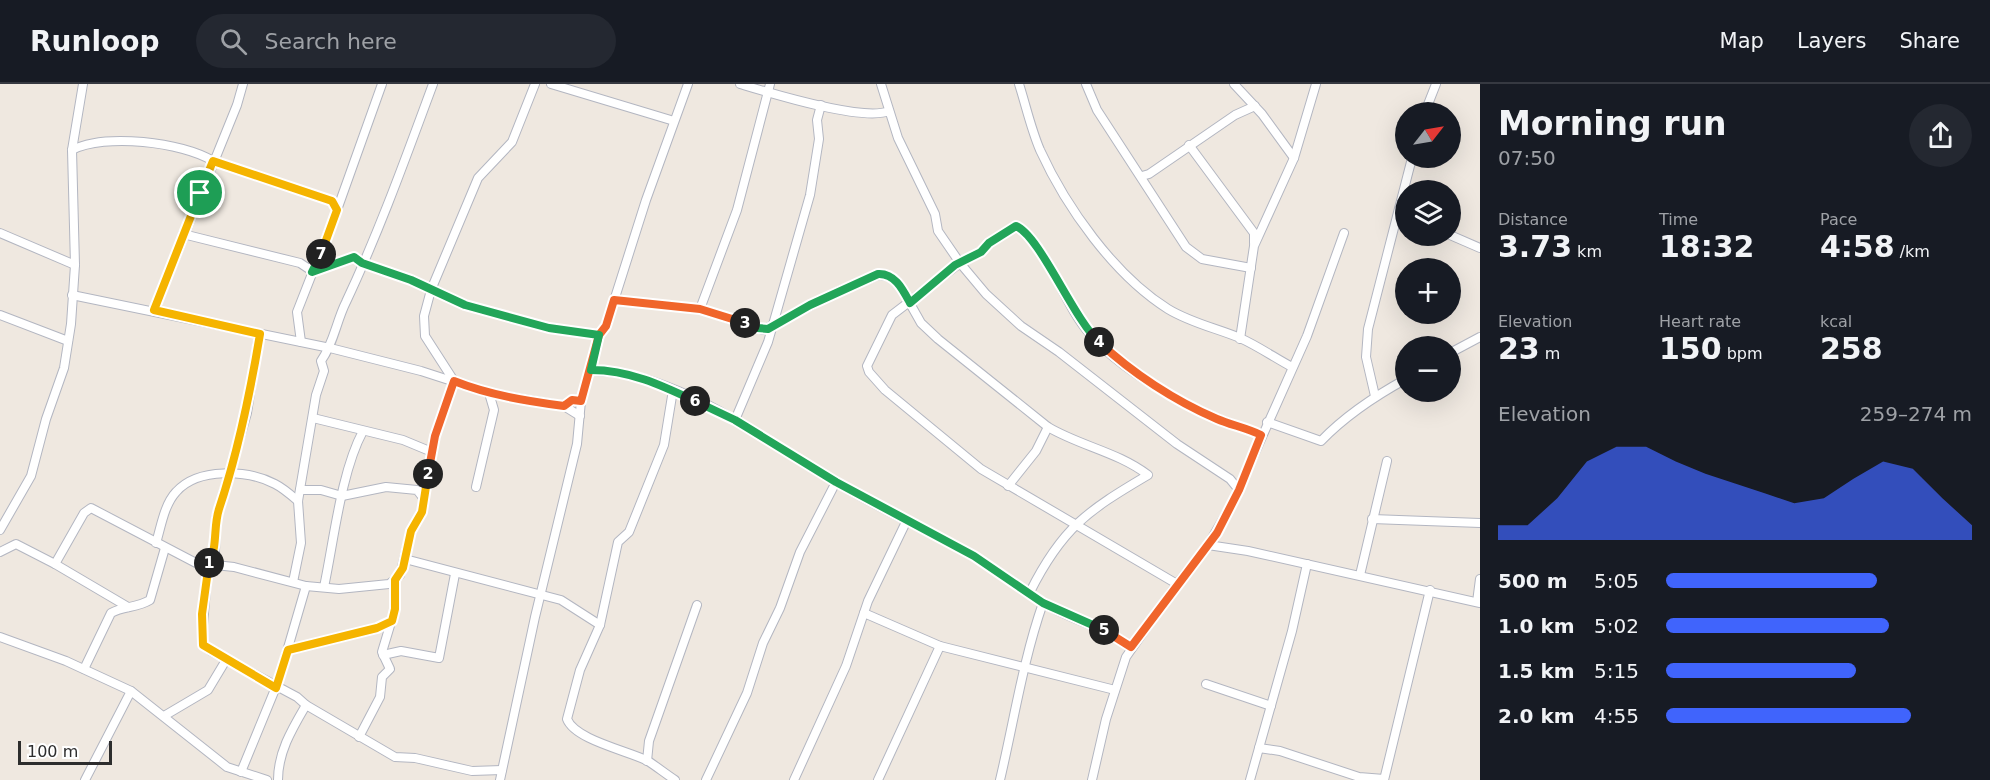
<!DOCTYPE html>
<html lang="en">
<head>
<meta charset="utf-8">
<style>
  :root { --surface:#171b24; --page:#242831; --text:#f1f3f6; --muted:#9ea1a6; --line:#363941; --accent:#4064fc }
  body { margin:0; font-family:"DejaVu Sans",sans-serif; background:var(--page); color:var(--text); height:100vh; display:flex; flex-direction:column; font-size:22px; white-space:nowrap }
  * { box-sizing:border-box; margin:0 }
  p { font-size:20px; color:var(--muted) }
  .icon { flex:none; width:33px; height:33px; fill:none; stroke:currentColor; stroke-width:2; stroke-linecap:round; stroke-linejoin:round }
  .map { position:relative; flex:1; overflow:hidden }
  .drawer { display:flex; flex-direction:column; background:var(--surface); width:510px }
  .drawer>* { flex:none }
  .needle { width:39px; rotate:59deg }
  .controls { position:absolute; left:1395px; top:18px; display:grid; gap:12px }
  .controls a { display:grid; place-items:center; width:66px; height:66px; border-radius:50%; background:var(--surface); box-shadow:0 6px 24px #0002; font-size:30px }
  .scale { position:absolute; left:18px; bottom:15px; width:94px; box-sizing:border-box; padding-left:6px; border:3px solid #2d2d2d; border-top:0; font-size:16px; line-height:21px; white-space:nowrap; color:#2d2d2d; -webkit-text-stroke:4px #fff; paint-order:stroke }
  .pin { position:absolute; display:grid; place-items:center; width:51px; height:51px; color:#fff; margin:-26px; border:3px solid #fff; border-radius:50%; box-shadow:0 2px 6px #0007 }
  .km { position:absolute; width:30px; height:30px; margin:-15px; border-radius:50%; background:#222; color:#fff; font-size:16px; line-height:30px; text-align:center }
  .round { display:grid; place-items:center; flex:none; width:63px; height:63px; border-radius:32px; background:var(--page) }
  .headline { display:flex; align-items:center; justify-content:space-between; height:102px; padding:0 18px }
  h1 { font-size:33px; font-weight:800; line-height:45px }
  .metrics { display:grid; grid-template-columns:repeat(3,1fr); gap:9px; height:102px; padding:6px 18px }
  .metrics div { display:grid; align-content:center }
  .metrics b { font-size:30px; font-weight:800 }
  .metrics small { font-size:16px; font-weight:400 }
  .metrics p { font-size:16px }
  .chart { height:168px; padding:12px 18px }
  .chart p { display:flex; justify-content:space-between }
  .chart svg { width:100%; height:108px; margin-top:6px; fill:var(--accent); opacity:.7 }
  ul { padding:0 18px; list-style:none; font-size:20px }
  li { display:grid; grid-template-columns:96px 72px 1fr; align-items:center; height:45px }
  li i { height:15px; border-radius:8px; background:var(--accent) }
  header { display:flex; align-items:center; gap:36px; box-sizing:border-box; height:84px; padding:0 30px; background:var(--surface); border-bottom:2px solid var(--line) }
  header strong { font-size:28px }
  nav { display:flex; gap:33px; margin-inline-start:auto; font-size:21px }
  .search { width:420px; height:54px; background:var(--page); display:flex; align-items:center; gap:15px; box-sizing:border-box; padding:0 21px; border-radius:33px; color:var(--muted); font-size:22px }
  main { display:flex; flex:1; min-height:0 }
  .map>svg:first-child { display:block }
  .lines { fill:none; stroke-linecap:round; stroke-linejoin:round }
  .street-casing { stroke:#b3b6c1; stroke-width:10 }
  .street { stroke:#fff; stroke-width:8 }
  .split-1-casing { stroke:#fff; stroke-width:12 }
  .split-2-casing { stroke:#fff; stroke-width:12 }
  .split-3-casing { stroke:#fff; stroke-width:12 }
  .split-4-casing { stroke:#fff; stroke-width:12 }
  .split-5-casing { stroke:#fff; stroke-width:12 }
  .split-6-casing { stroke:#fff; stroke-width:12 }
  .split-7-casing { stroke:#fff; stroke-width:12 }
  .split-8-casing { stroke:#fff; stroke-width:12 }
  .split-1 { stroke:#f5b400; stroke-width:8 }
  .split-2 { stroke:#f5b400; stroke-width:8 }
  .split-3 { stroke:#f0652b; stroke-width:8 }
  .split-4 { stroke:#22a559; stroke-width:8 }
  .split-5 { stroke:#f0652b; stroke-width:8 }
  .split-6 { stroke:#22a559; stroke-width:8 }
  .split-7 { stroke:#22a559; stroke-width:8 }
  .split-8 { stroke:#f5b400; stroke-width:8 }
</style>
</head>
<body>
<header>
<strong>Runloop</strong>
<div class="search"><svg class="icon" aria-label="search" viewBox="0 0 24 24"><circle cx="10" cy="10" r="6"/><path d="M15 15l6 6"/></svg>Search here</div>
<nav><a>Map</a><a>Layers</a><a>Share</a></nav>
</header>
<main>
<div class="map">
<svg width="1480" height="696" viewBox="0 0 1480 696">
  <rect width="100%" height="100%" fill="#efe8e0"/>
  <g class="lines">
    <g class="street-casing">
      <g id="street">
        <polyline points="551,0 674,37"/>
        <path d="M 740,0 C 770,9 863,38 889,27"/>
        <path d="M 881,0 L 898,54 L 935,130 L 938,147 L 960,179 L 981,168 L 989,159 L 1016,142 L 1019,143 C 1052,170 1062,218 1090,250 C 1119,284 1173,314 1214,333 C 1229,340 1246,344 1261,351"/>
        <path d="M 1019,0 C 1026,22 1031,45 1040,66 C 1066,123 1114,191 1168,225 C 1191,239 1216,244 1240,254 C 1258,262 1275,274 1292,283"/>
        <polyline points="1086,0 1097,26 1186,163 1202,175 1251,184"/>
        <polyline points="1234,0 1262,30 1294,74"/>
        <polyline points="1425,28 1436,0"/>
        <polyline points="1189,61 1254,149 1254,159"/>
        <path d="M 72,66 C 105,49 182,58 213,77 L 332,117 L 337,126"/>
        <polyline points="1142,92 1149,90 1235,31 1255,22"/>
        <polyline points="0,149 75,181"/>
        <polyline points="183,150 300,179 312,187 354,173 362,179 411,196 465,221 549,244 599,251"/>
        <polyline points="1450,151 1480,164"/>
        <polyline points="72,211 330,264 421,287 489,309 564,322 580,332"/>
        <path d="M 614,216 L 700,225 L 763,246 L 839,207 L 878,191 L 889,192 L 899,200 L 921,239 L 938,255 L 1048,343 C 1080,362 1118,368 1148,391 C 1087,427 1062,444 1030,508"/>
        <polyline points="700,225 737,126 770,0"/>
        <polyline points="154,226 237,21 243,0"/>
        <polyline points="0,231 68,257"/>
        <polyline points="259,250 247,329 216,435 215,467 208,481 202,553 203,561 211,567 297,613 306,621"/>
        <polyline points="1240,255 1254,162 1294,74 1316,0"/>
        <polyline points="301,258 297,228 337,126 382,0"/>
        <polyline points="1450,269 1480,253"/>
        <path d="M 591,287 C 674,285 767,358 837,399 C 881,425 929,447 973,472 C 997,486 1019,502 1042,518 C 1069,536 1104,542 1131,563"/>
        <path d="M 673,306 L 664,361 L 629,448 L 618,458 L 600,541 L 580,586 L 567,635 C 575,656 629,667 648,677 C 657,683 666,690 675,696"/>
        <polyline points="1375,312 1366,273 1368,245 1412,74"/>
        <polyline points="564,322 572,316 581,317"/>
        <polyline points="313,334 403,356 432,368"/>
        <polyline points="735,336 768,258 810,111 819,55 817,36 821,21"/>
        <path d="M 1267,338 L 1321,357 C 1346,331 1375,312 1406,295"/>
        <polyline points="1008,402 1036,367 1048,343"/>
        <polyline points="476,403 494,326 489,309"/>
        <polyline points="300,406 321,406 342,412 386,403 417,406 424,415"/>
        <polyline points="1372,435 1480,439"/>
        <polyline points="0,446 31,392 46,335 64,284 71,240 75,181 72,66 83,0"/>
        <path d="M 156,459 C 161,443 164,421 176,408 C 198,383 248,386 275,400 C 283,404 291,411 298,417"/>
        <polyline points="1208,461 1248,467 1480,519"/>
        <polyline points="0,468 16,460 55,480 84,429 91,424 196,479 234,483 306,502 339,505 389,500 400,491 411,447 422,427 435,352 454,297 425,252 424,232 431,206 478,94 512,58 535,0"/>
        <polyline points="405,475 561,516 600,541"/>
        <polyline points="55,480 128,523"/>
        <polyline points="1360,491 1387,377"/>
        <path d="M 293,498 L 301,459 L 298,417 L 316,311 L 324,287 L 321,277 C 334,259 336,238 346,218 C 379,148 406,73 433,0"/>
        <polyline points="1177,500 981,385 885,306 869,288 867,282 892,231 960,179 986,210 1021,242 1059,268 1177,360 1230,395 1239,406"/>
        <path d="M 324,503 C 334,456 341,388 363,347"/>
        <polyline points="1477,518 1480,495"/>
        <polyline points="864,529 940,562 1115,606"/>
        <polyline points="0,553 66,577 131,607 227,683 267,696"/>
        <polyline points="288,566 377,544 392,537"/>
        <polyline points="383,571 401,567 439,574 455,490"/>
        <path d="M 84,585 L 111,529 C 123,522 137,524 150,516 L 165,464"/>
        <polyline points="1206,600 1271,622"/>
        <polyline points="164,632 208,606 226,576"/>
        <polyline points="359,653 380,613 382,593 390,585 382,568 395,525 395,496"/>
        <polyline points="1259,664 1280,667 1359,693 1384,695"/>
        <polyline points="647,677 649,657 697,521"/>
        <polyline points="241,688 278,598 306,502"/>
        <polyline points="85,696 131,607"/>
        <path d="M 278,696 C 278,668 292,645 306,621 L 395,673 L 415,674 L 472,687 L 502,686"/>
        <polyline points="500,696 535,533 577,360 581,317 599,251 606,242 646,116 688,0"/>
        <polyline points="706,696 747,609 763,559 780,524 800,468 836,398"/>
        <polyline points="794,696 846,582 868,517 906,438"/>
        <polyline points="878,696 940,562"/>
        <path d="M 1000,696 C 1014,637 1023,576 1043,519"/>
        <polyline points="1092,696 1106,635 1126,573 1177,500 1208,461 1233,418 1307,252 1344,149"/>
        <polyline points="1250,696 1292,547 1307,480"/>
        <polyline points="1384,696 1430,506"/>
      </g>
    </g>
    <use href="#street" class="street"/>
  </g>
  <g class="lines">
    <g class="split-1-casing">
      <path id="split-1" d="M 200,109 L 154,226 L 260,250 C 250,310 238,368 219,425 C 213,444 218,461 209,479"/>
    </g>
    <g class="split-2-casing">
      <polyline id="split-2" points="209,479 202,530 203,561 276,604 288,566 377,544 392,537 395,525 395,496 403,484 411,447 422,428 428,390"/>
    </g>
    <g class="split-3-casing">
      <path id="split-3" d="M 428,390 L 435,352 L 454,297 C 489,311 527,317 564,322 L 572,316 L 581,317 L 599,251 L 606,242 L 614,216 L 700,225 L 745,239"/>
    </g>
    <g class="split-4-casing">
      <path id="split-4" d="M 745,239 L 758,244 L 768,245 L 810,221 L 878,190 C 895,189 903,206 910,219 L 955,181 L 981,168 L 989,159 L 1016,142 C 1040,152 1073,234 1099,258"/>
    </g>
    <g class="split-5-casing">
      <path id="split-5" d="M 1099,258 C 1132,289 1175,317 1217,335 C 1231,341 1247,344 1261,351 L 1239,406 L 1217,449 L 1131,563 L 1104,546"/>
    </g>
    <g class="split-6-casing">
      <polyline id="split-6" points="695,317 735,336 836,398 974,472 1043,519 1104,546"/>
    </g>
    <g class="split-7-casing">
      <path id="split-7" d="M 321,170 L 312,188 L 354,173 L 362,179 L 411,196 L 465,221 L 549,244 L 599,251 L 591,286 C 629,286 661,301 695,317"/>
    </g>
    <g class="split-8-casing">
      <polyline id="split-8" points="200,109 213,77 332,117 337,126 321,170"/>
    </g>
    <use href="#split-1" class="split-1"/>
    <use href="#split-2" class="split-2"/>
    <use href="#split-3" class="split-3"/>
    <use href="#split-4" class="split-4"/>
    <use href="#split-5" class="split-5"/>
    <use href="#split-6" class="split-6"/>
    <use href="#split-7" class="split-7"/>
    <use href="#split-8" class="split-8"/>
  </g>
</svg>
<div class="controls">
<a><svg class="needle" viewBox="-14 -14 28 28"><path d="M0-13l5 13h-10z" fill="#e53935"/><path d="M0 13l5-13h-10z" fill="#9ea1a6"/></svg></a>
<a><svg class="icon" aria-label="layers" viewBox="0 0 24 24"><path d="M12 4l9 5-9 5-9-5zM3 14l9 5 9-5"/></svg></a>
<a>+</a>
<a>−</a>
</div>
<div class="scale">100 m</div>
<div class="pin" style="left:200px;top:109px;background:#1e9e55"><svg class="icon" aria-label="arrive" viewBox="0 0 24 24"><path d="M6 21V4h12l-3 4 3 4H6"/></svg></div>
<b class="km" style="left:209px;top:479px">1</b>
<b class="km" style="left:428px;top:390px">2</b>
<b class="km" style="left:745px;top:239px">3</b>
<b class="km" style="left:1099px;top:258px">4</b>
<b class="km" style="left:1104px;top:546px">5</b>
<b class="km" style="left:695px;top:317px">6</b>
<b class="km" style="left:321px;top:170px">7</b>
</div>
<section class="drawer">
<div class="headline"><div><h1>Morning run</h1><p>07:50</p></div><a class="round"><svg class="icon" aria-label="share" viewBox="0 0 24 24"><path d="M12 15V3M7 8l5-5 5 5M5 13v7h14v-7"/></svg></a></div>
<div class="metrics">
<div><p>Distance</p><b>3.73<small> km</small></b></div>
<div><p>Time</p><b>18:32</b></div>
<div><p>Pace</p><b>4:58<small> /km</small></b></div>
</div>
<div class="metrics">
<div><p>Elevation</p><b>23<small> m</small></b></div>
<div><p>Heart rate</p><b>150<small> bpm</small></b></div>
<div><p>kcal</p><b>258</b></div>
</div>
<div class="chart"><p><span>Elevation</span>259–274 m</p>
<svg viewBox="0 0 160 44" preserveAspectRatio="none"><path d="M0 44V38L10 38L20 27L30 12L40 6L50 6L60 12L70 17L80 21L90 25L100 29L110 27L120 19L130 12L140 15L150 27L160 38V44z"/></svg>
</div>
<ul>
<li><b>500 m</b>5:05<i style="width:69%"></i></li>
<li><b>1.0 km</b>5:02<i style="width:73%"></i></li>
<li><b>1.5 km</b>5:15<i style="width:62%"></i></li>
<li><b>2.0 km</b>4:55<i style="width:80%"></i></li>
</ul>
</section>
</main>
</body>
</html>
